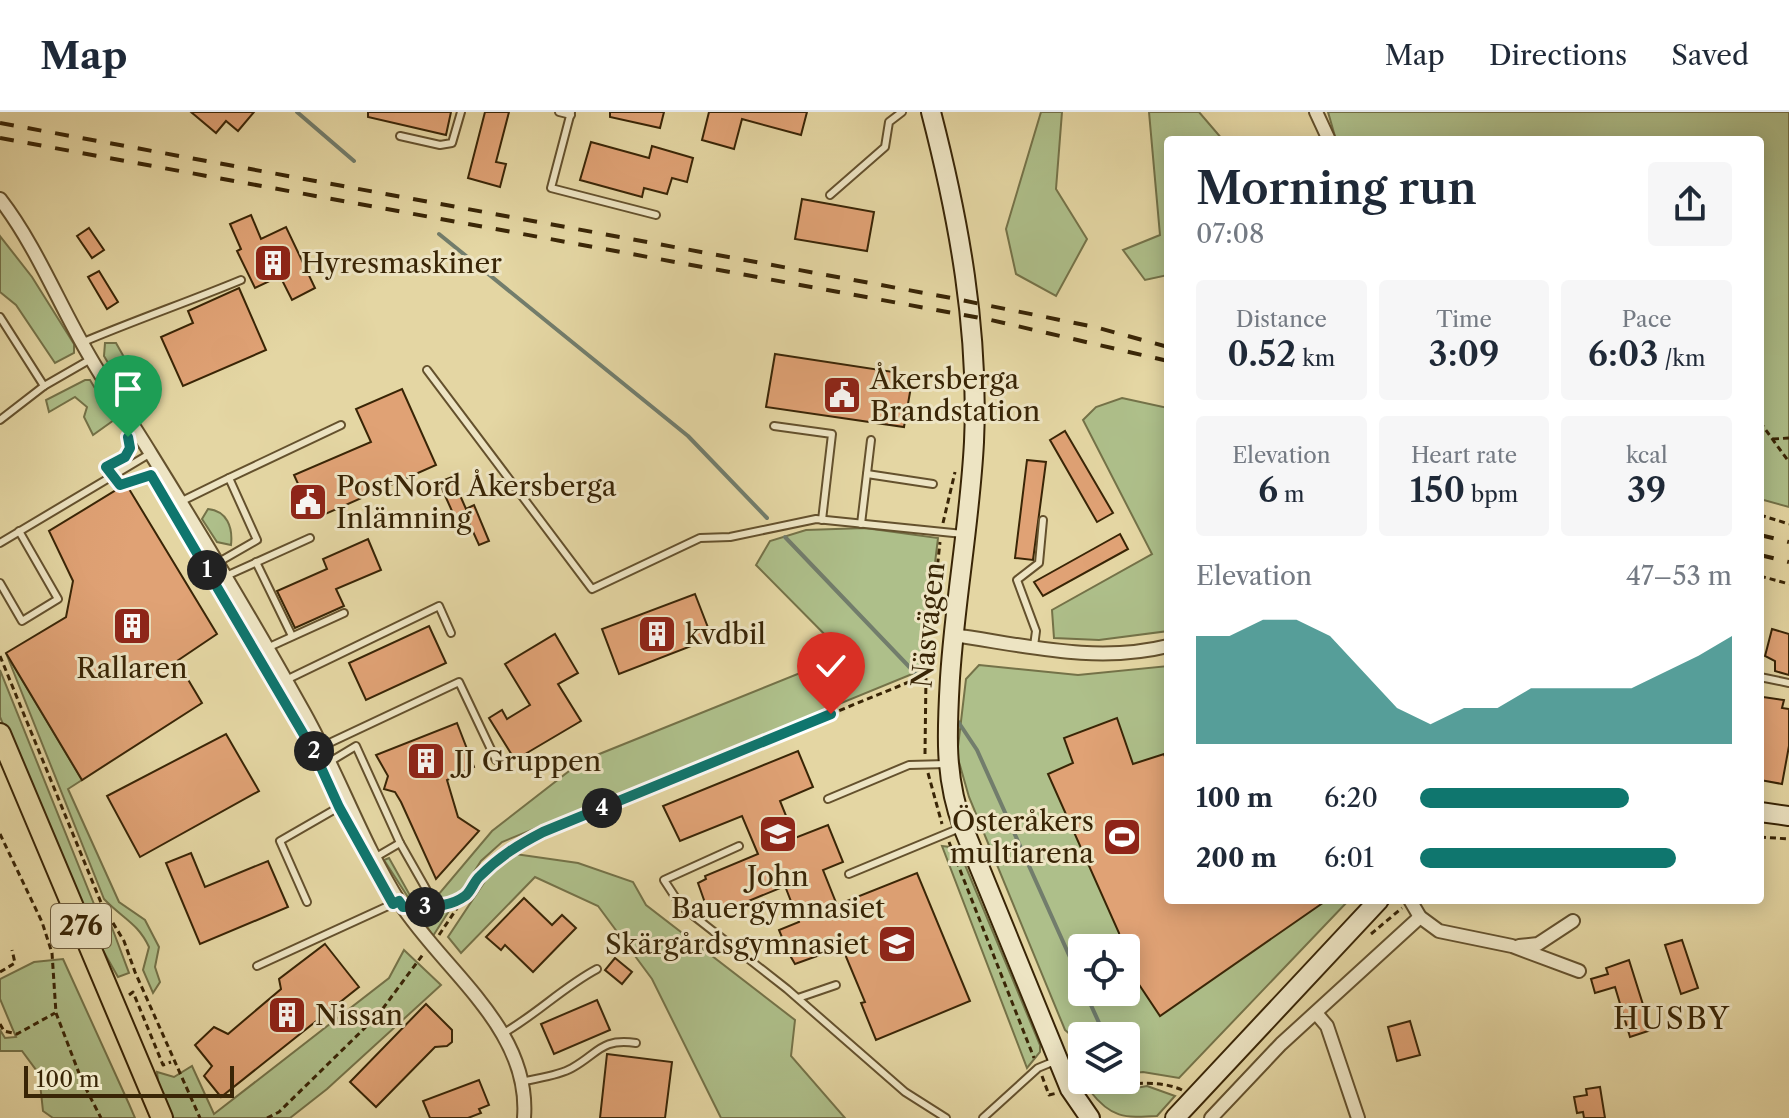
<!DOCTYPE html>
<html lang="en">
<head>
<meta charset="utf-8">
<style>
  :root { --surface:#fff; --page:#f6f6f7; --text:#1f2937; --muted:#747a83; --line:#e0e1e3; --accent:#0f766e }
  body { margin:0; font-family:"Libre Caslon Text",serif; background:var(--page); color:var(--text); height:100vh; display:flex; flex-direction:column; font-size:30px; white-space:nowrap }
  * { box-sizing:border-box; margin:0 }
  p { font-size:26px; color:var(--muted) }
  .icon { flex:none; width:44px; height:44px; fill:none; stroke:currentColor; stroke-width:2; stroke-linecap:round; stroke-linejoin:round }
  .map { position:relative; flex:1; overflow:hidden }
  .side { position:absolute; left:1164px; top:24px; width:600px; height:768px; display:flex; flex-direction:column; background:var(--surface); border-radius:8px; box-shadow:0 4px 20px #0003 }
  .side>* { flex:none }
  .buttons { position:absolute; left:1068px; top:822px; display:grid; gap:16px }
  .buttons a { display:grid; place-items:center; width:72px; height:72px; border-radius:8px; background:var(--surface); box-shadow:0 4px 20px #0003; font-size:40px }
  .scale { position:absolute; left:24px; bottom:20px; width:210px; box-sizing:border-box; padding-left:8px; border:4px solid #392506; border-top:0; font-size:22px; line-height:28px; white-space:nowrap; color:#392506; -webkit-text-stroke:6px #ede4c3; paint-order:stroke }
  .pin { position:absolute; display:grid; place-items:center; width:68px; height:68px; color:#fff; margin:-82px -34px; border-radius:50% 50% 50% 0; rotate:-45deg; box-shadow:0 0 8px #0007 }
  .pin .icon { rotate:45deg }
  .km { position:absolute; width:40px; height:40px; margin:-20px; border-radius:50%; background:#222; color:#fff; font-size:22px; line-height:40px; text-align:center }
  .round { display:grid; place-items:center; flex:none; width:84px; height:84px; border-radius:8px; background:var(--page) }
  .overview { display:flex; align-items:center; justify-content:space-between; height:136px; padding:0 32px }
  h1 { font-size:44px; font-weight:600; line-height:60px }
  .figures { display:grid; grid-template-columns:repeat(3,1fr); gap:12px; height:136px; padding:8px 32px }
  .figures div { display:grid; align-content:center; border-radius:8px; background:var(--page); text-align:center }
  .figures b { font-size:34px; font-weight:600 }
  .figures small { font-size:22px; font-weight:400 }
  .figures p { font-size:22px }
  .chart { height:224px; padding:16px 32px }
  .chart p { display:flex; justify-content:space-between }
  .chart svg { width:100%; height:144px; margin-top:8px; fill:var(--accent); opacity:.7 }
  ul { padding:0 32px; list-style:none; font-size:26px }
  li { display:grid; grid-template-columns:128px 96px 1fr; align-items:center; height:60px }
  li i { height:20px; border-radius:10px; background:var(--accent) }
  header { display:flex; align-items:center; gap:48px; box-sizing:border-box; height:112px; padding:0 40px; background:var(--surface); border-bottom:2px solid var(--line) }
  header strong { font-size:38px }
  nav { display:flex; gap:44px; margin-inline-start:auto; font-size:28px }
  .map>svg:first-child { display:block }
  .green { fill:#aebf8a; stroke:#747248; stroke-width:2; fill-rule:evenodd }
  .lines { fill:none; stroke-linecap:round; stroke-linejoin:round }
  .stream { stroke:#727d6c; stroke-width:4 }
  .building { fill:#e0a275; stroke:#392506; stroke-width:2 }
  .lane-casing { stroke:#64512d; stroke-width:10 }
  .street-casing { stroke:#64512d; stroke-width:16 }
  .secondary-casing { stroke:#392506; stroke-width:22 }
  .primary-casing { stroke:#392506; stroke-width:24 }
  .path { stroke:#392506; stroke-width:3; stroke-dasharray:6 4; stroke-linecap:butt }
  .lane { stroke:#ede4c3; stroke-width:6 }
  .street { stroke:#ede4c3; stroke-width:12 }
  .secondary { stroke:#ede4c3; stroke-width:18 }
  .primary { stroke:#e4d6a3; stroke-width:20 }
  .rail { stroke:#392506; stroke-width:4; stroke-dasharray:14 14; stroke-linecap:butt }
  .route-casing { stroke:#fff; stroke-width:16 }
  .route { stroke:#0f766e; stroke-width:10 }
  .labels { text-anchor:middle; stroke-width:6; stroke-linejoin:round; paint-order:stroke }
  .shield { fill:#ede4c3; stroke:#6f5e3f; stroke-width:2 }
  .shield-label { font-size:26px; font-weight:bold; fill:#392506 }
  .poi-label { font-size:28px; fill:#392506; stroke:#ede4c3; text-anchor:start }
  .street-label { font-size:28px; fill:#392506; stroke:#ede4c3 }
  .neighbourhood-label { font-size:30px; letter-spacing:2px; fill:#392506; stroke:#ede4c3 }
</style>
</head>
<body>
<header>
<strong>Map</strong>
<nav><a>Map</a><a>Directions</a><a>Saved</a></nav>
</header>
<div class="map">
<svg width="1789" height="1006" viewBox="0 0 1789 1006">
  <rect width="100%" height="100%" fill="#e4d6a3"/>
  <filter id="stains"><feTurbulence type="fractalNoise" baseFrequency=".0025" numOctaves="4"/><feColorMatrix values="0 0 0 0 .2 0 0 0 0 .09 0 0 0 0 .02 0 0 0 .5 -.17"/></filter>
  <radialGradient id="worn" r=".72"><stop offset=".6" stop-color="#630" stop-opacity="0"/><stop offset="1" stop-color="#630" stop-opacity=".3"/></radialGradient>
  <g class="green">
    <polygon points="1041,0 1062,0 1056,77 1087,127 1056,184 1016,162 1006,117"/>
    <polygon points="1149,0 1199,0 1223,28 1168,28 1168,163 1145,168 1123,138 1160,123"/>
    <polygon points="1328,0 1789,0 1789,395 1760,387 1760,28 1336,28"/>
    <polygon points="0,124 32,165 74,232 74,241 55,251 16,193 0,180"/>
    <polygon points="105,231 116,231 150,291 140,295 133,293 104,244"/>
    <polygon points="85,268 90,268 114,308 93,323 84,305 87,295 75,285 49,300 46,288"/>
    <polygon points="1122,286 1168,296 1168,519 1099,528 1054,526 1052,498 1152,442 1083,308 1096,295"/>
    <path d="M 208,397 C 227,399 233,415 231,433 L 217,430 L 202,407 Z"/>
    <polygon points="865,416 938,426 922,558 502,730 481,749 433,824 384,748 389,746 412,787 420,786 428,795 492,719 582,649 845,543 756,453 770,429 806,418"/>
    <path d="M 6,541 L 82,668 L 68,677 L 119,790 L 145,808 L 159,835 L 155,855 L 160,870 L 153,881 L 143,858 L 149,835 C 138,811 122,806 104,787 Z"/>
    <path d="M 979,553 L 1078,563 L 1168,554 L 1168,788 L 1349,788 L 1179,966 L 1143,960 L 1126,962 L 1126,924 L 1082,924 L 1082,933 L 1065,918 L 969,685 L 957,643 L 966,567 ZM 1082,836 L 1126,836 L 1126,880 L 1082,880 Z"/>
    <polygon points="0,558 98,802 111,813 129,861 118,865 88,812 0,605"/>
    <polygon points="942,734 958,736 1040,933 1040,940 1027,956"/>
    <polygon points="515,742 578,751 633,770 646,793 795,908 791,944 845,1006 721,1006 652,867 598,794 535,765 461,841 448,825 493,757"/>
    <polygon points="404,838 441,873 327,977 290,1006 169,1006 160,985 157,960 174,965 192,954 214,1002 389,866"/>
    <polygon points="63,847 129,992 135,1006 53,1006 43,999 39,962 22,939 0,939 0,918 5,926 16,925 0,887 0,867 34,850"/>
    <path d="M 1147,974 L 1175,984 L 1157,1004 C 1124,1006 1111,1006 1090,979 L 1108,981 Z"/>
  </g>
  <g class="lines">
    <g class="stream">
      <polyline points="297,0 354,49"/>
      <polyline points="439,122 688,324 767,406"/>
      <polyline points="785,425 918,564"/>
      <polyline points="957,608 977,638 1082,872"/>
      <polyline points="1085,880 1105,924"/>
    </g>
  </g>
  <g class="building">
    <polygon points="191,0 254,0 238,19 226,9 216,21"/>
    <polygon points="368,0 451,0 446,23 368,5"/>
    <polygon points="485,0 509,0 496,50 506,52 500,75 468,66"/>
    <polygon points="610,0 664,0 660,16 610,5"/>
    <polygon points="709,0 807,0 801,23 742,7 734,37 702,28"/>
    <polygon points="591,30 649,46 652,34 693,46 687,70 672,66 667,82 644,76 642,85 580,68"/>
    <polygon points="802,87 874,100 867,139 795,127"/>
    <polygon points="251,103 261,127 286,115 315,176 292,188 280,164 255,176 237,139 241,137 230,112"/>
    <polygon points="89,116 104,138 92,146 77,124"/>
    <polygon points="99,159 118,190 107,197 88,165"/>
    <polygon points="239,176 266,238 183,274 161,225 193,211 188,199"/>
    <polygon points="775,242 913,263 904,315 766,295"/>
    <polygon points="402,277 436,353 314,407 294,363 371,330 356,297"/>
    <polygon points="1065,319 1113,401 1097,410 1050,328"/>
    <polygon points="1027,348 1046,350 1033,448 1015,446"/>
    <polygon points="452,365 466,397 474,393 489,429 479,433 466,404 456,408 439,370"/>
    <polygon points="126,372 217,522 177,549 202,591 82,668 6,541 66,505 73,469 49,419"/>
    <polygon points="1120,422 1128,437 1043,484 1034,470"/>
    <polygon points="368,427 381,458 336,477 344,494 295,516 277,479 327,457 323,447"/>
    <polygon points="695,482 712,526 619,562 602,517"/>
    <polygon points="429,514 446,551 366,588 349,551"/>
    <polygon points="1772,517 1789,522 1789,563 1775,559 1775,549 1765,544"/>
    <polygon points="555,522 578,561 558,572 581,609 515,648 489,606 502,598 507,607 530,593 505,552"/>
    <polygon points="1763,585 1784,588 1782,596 1789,597 1789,634 1782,672 1760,668"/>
    <polygon points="1117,606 1133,652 1164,642 1168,654 1168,788 1327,788 1160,904 1126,853 1126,836 1122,836 1119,821 1048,662 1073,651 1064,626"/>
    <polygon points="457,611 474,655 447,668 458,705 479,719 436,767 401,690 395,680 384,677 388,664 376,643"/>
    <polygon points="226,622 259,679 140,745 107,684"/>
    <polygon points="798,639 813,675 780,689 795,726 828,713 843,750 823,758 837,793 917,761 970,889 876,928 861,891 865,890 842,835 795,852 788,840 779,818 799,810 785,774 710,805 698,771 706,767 705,764 758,742 742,704 680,729 663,694"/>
    <polygon points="191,741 205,775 268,749 288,795 200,832 166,751"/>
    <polygon points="524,786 552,813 562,803 576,816 533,860 505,833 501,838 486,825"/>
    <polygon points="1682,828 1698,876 1681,882 1665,833"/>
    <polygon points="325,832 359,875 221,985 204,964 212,954 195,933 214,915 228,922 281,877 279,867"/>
    <polygon points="615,846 632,860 622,872 605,858"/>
    <polygon points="1629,848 1651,918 1630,925 1615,875 1595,881 1591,867 1608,862 1606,856"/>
    <polygon points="597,888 610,918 554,942 541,912"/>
    <polygon points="426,892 452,918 452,930 447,934 435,935 376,995 350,970"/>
    <polygon points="1410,909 1420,943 1397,949 1388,915"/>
    <polygon points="607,942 672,950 665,1006 600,1006"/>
    <polygon points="479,968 489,993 479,997 481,1001 468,1006 430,1006 423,989"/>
    <polygon points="1600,975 1605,1006 1584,1006 1583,1000 1577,1001 1574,985 1587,983 1586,977"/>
  </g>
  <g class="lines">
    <g class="lane-casing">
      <g id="lane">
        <polyline points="559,0 571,3"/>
        <polyline points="571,0 551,76 656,103"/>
        <polyline points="400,24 440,33 452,31 461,0"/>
        <polyline points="830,83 885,35 889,10 902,0"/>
        <polyline points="0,205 44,274"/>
        <path d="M 81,231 C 135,208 188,190 241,168"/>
        <polyline points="427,258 592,477 700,426 730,425 816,407 963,422"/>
        <polyline points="0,308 44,274 91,247"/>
        <polyline points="774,314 832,322 822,408"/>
        <polyline points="867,362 933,372"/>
        <polyline points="229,366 341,313"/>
        <polyline points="180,390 229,366 257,428 217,451"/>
        <polyline points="861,412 871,328"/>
        <polyline points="0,431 151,341"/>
        <polyline points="256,450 292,524"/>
        <polyline points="226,464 310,426"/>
        <polyline points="0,471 22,509 58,487 19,419"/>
        <polyline points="1034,534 1036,519 1017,468 1039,451 1043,408"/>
        <polyline points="267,536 344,501"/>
        <polyline points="1760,565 1789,571"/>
        <polyline points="286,568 439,494 451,521"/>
        <polyline points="323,634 459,570 496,648"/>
        <polyline points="331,649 356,634 400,731 429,782"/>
        <polyline points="828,687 909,653 947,652"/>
        <polyline points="739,734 664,768 681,794 787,877 905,980 946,1006"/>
        <polyline points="376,745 400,731"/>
        <polyline points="849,762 960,716"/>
        <polyline points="307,790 280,729 339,695 348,694"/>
        <polyline points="257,854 399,789"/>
        <polyline points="798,886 836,873"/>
        <path d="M 502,922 C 536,903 563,875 597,857"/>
        <path d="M 521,970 C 537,966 558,964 572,956 C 599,941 601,926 636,931"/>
        <polyline points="983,1006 1038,956 1055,949"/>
      </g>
    </g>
    <g class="street-casing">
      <g id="street">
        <polyline points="1316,0 1329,28"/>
        <path d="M 0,87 C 37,135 59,193 90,245 C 109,278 131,309 151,342 C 203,426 254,511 302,597 C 338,660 362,731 400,791 C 444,859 531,917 524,1006"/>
        <path d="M 953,523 C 1024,533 1096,552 1168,534"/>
        <polyline points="1410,788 1420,805 1439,819 1512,834 1579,859"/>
        <polyline points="1519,834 1538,832 1573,809"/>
        <polyline points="1316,901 1327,914 1358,1006"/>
        <polyline points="1211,1006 1281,932 1420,805"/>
      </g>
    </g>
    <g class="secondary-casing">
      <g id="secondary">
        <path d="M 931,0 C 959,108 979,218 974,330 C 970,409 955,487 950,566 C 947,618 944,665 963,715 L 1070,977 L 1090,1006"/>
        <polyline points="1760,700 1789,704"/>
        <polyline points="1175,1006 1379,788"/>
      </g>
    </g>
    <g class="primary-casing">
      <polyline id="primary" points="0,622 162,1006"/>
    </g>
    <g class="path">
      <polyline points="1760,310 1789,350"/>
      <polyline points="1773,327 1789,326"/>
      <polyline points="120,372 150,364"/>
      <polyline points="1760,403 1789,412"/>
      <polyline points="943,411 955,360"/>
      <polyline points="1760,464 1789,472"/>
      <polyline points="0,544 102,793 124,829 135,860 200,1006"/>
      <polyline points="925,642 926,562 940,430"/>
      <polyline points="928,661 942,712"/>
      <polyline points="0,722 42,810 52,841 56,901 82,969 101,1006"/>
      <polyline points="1760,725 1789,727"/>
      <polyline points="949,730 1034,946"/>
      <polyline points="419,793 435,796 465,784"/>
      <polyline points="1371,822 1402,796"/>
      <polyline points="439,823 476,768 505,739 543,720 926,563"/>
      <polyline points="0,860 15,851 12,838"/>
      <polyline points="129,883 133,880 163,953 171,950"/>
      <polyline points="0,912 4,919 17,922 55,901"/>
      <polyline points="1042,964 1049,983 1057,981"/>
      <path d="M 1087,972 C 1119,977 1151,964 1182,978"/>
      <polyline points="267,1006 279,1000 378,903 424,841"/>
    </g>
    <use href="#lane" class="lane"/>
    <use href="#street" class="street"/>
    <use href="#secondary" class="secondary"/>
    <use href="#primary" class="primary"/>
    <g class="rail">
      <polyline points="0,11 946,185 1095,215 1168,235"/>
      <polyline points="0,26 991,208 1168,249"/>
      <polyline points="1760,423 1789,430"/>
      <polyline points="1760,443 1789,450"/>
    </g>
  </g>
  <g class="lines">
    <g class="route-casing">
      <path id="route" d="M 128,325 L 130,336 L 125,345 L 106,355 L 120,373 L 151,363 L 314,640 L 339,695 L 393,792 L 399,789 L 403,795 C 424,793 446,798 465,784 C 471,780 474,769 480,764 C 500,744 518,733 543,720 L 831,602"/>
    </g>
    <use href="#route" class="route"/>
  </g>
  <defs>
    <g id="building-square" transform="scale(2)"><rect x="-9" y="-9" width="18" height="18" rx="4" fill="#8f2418" stroke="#ede4c3"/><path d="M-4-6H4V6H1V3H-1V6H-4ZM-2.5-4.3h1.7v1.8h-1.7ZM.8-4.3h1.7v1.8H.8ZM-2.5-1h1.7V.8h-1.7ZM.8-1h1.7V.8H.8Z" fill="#fff"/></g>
    <g id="civic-square" transform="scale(2)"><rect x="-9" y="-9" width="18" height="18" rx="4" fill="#8f2418" stroke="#ede4c3"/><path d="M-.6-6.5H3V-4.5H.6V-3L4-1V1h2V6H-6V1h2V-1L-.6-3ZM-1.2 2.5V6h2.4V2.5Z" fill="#fff"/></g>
    <g id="school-square" transform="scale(2)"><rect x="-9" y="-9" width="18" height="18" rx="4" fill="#8f2418" stroke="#ede4c3"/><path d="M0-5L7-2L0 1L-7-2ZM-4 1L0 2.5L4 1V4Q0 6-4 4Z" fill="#fff"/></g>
    <g id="stadium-square" transform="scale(2)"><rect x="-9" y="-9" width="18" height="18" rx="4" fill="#8f2418" stroke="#ede4c3"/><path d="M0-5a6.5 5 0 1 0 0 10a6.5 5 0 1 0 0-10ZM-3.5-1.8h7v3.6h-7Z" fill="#fff"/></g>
  </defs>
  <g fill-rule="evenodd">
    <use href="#building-square" x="273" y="151"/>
    <use href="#civic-square" x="842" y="283"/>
    <use href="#civic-square" x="308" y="390"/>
    <use href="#building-square" x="132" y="514"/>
    <use href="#building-square" x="657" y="522"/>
    <use href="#building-square" x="426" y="649"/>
    <use href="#school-square" x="778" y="722"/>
    <use href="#stadium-square" x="1122" y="725"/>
    <use href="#school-square" x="897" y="832"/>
    <use href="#building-square" x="287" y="903"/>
  </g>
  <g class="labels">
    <rect class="shield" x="51" y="792" width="60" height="44" rx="6"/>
    <g class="shield-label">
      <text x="81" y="823">276</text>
    </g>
    <g class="poi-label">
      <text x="301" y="161">Hyresmaskiner</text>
      <text x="870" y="277">Åkersberga<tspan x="870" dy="32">Brandstation</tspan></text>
      <text x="336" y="384">PostNord Åkersberga<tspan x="336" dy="32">Inlämning</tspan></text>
      <text x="685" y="532">kvdbil</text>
      <text x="132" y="566" text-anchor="middle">Rallaren</text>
      <text x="454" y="659">JJ Gruppen</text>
      <text x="1094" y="719" text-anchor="end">Österåkers<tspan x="1094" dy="32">multiarena</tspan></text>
      <text x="778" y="774" text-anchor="middle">John<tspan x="778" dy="32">Bauergymnasiet</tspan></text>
      <text x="869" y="842" text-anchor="end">Skärgårdsgymnasiet</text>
      <text x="315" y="913">Nissan</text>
    </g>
    <g class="street-label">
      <text transform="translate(928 513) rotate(-84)" y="10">Näsvägen</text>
    </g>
    <g class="neighbourhood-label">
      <text x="1672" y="917">HUSBY</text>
    </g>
  </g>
  <rect width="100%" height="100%" filter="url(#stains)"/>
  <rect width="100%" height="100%" fill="url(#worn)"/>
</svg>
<div class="buttons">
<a><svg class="icon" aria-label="locate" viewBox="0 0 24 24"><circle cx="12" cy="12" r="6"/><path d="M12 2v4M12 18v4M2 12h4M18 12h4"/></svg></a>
<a><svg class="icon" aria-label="layers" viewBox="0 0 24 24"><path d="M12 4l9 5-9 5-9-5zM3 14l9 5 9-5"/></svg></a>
</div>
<div class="scale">100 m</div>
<div class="pin" style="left:128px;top:325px;background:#1e9e55"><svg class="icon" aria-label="arrive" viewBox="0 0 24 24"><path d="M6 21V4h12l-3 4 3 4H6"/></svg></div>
<div class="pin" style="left:831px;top:602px;background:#d93025"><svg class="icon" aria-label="check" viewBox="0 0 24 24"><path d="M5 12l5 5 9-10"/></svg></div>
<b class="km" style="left:207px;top:458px">1</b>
<b class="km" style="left:314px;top:639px">2</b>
<b class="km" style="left:425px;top:795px">3</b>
<b class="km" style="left:602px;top:696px">4</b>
<section class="side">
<div class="overview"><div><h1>Morning run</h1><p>07:08</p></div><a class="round"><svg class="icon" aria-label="share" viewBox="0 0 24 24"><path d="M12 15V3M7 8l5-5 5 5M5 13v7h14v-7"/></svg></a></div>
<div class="figures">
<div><p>Distance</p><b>0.52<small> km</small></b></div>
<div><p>Time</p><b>3:09</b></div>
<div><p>Pace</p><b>6:03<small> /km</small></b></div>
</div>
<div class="figures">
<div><p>Elevation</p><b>6<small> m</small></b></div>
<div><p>Heart rate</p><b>150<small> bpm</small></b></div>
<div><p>kcal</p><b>39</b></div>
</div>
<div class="chart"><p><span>Elevation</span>47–53 m</p>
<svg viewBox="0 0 160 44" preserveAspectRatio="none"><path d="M0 44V11L10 11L20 6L30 6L40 11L50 22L60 33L70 38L80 33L90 33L100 27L110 27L120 27L130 27L140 22L150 17L160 11V44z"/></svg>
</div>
<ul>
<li><b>100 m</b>6:20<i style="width:67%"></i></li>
<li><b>200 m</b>6:01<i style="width:82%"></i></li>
</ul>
</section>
</div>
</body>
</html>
